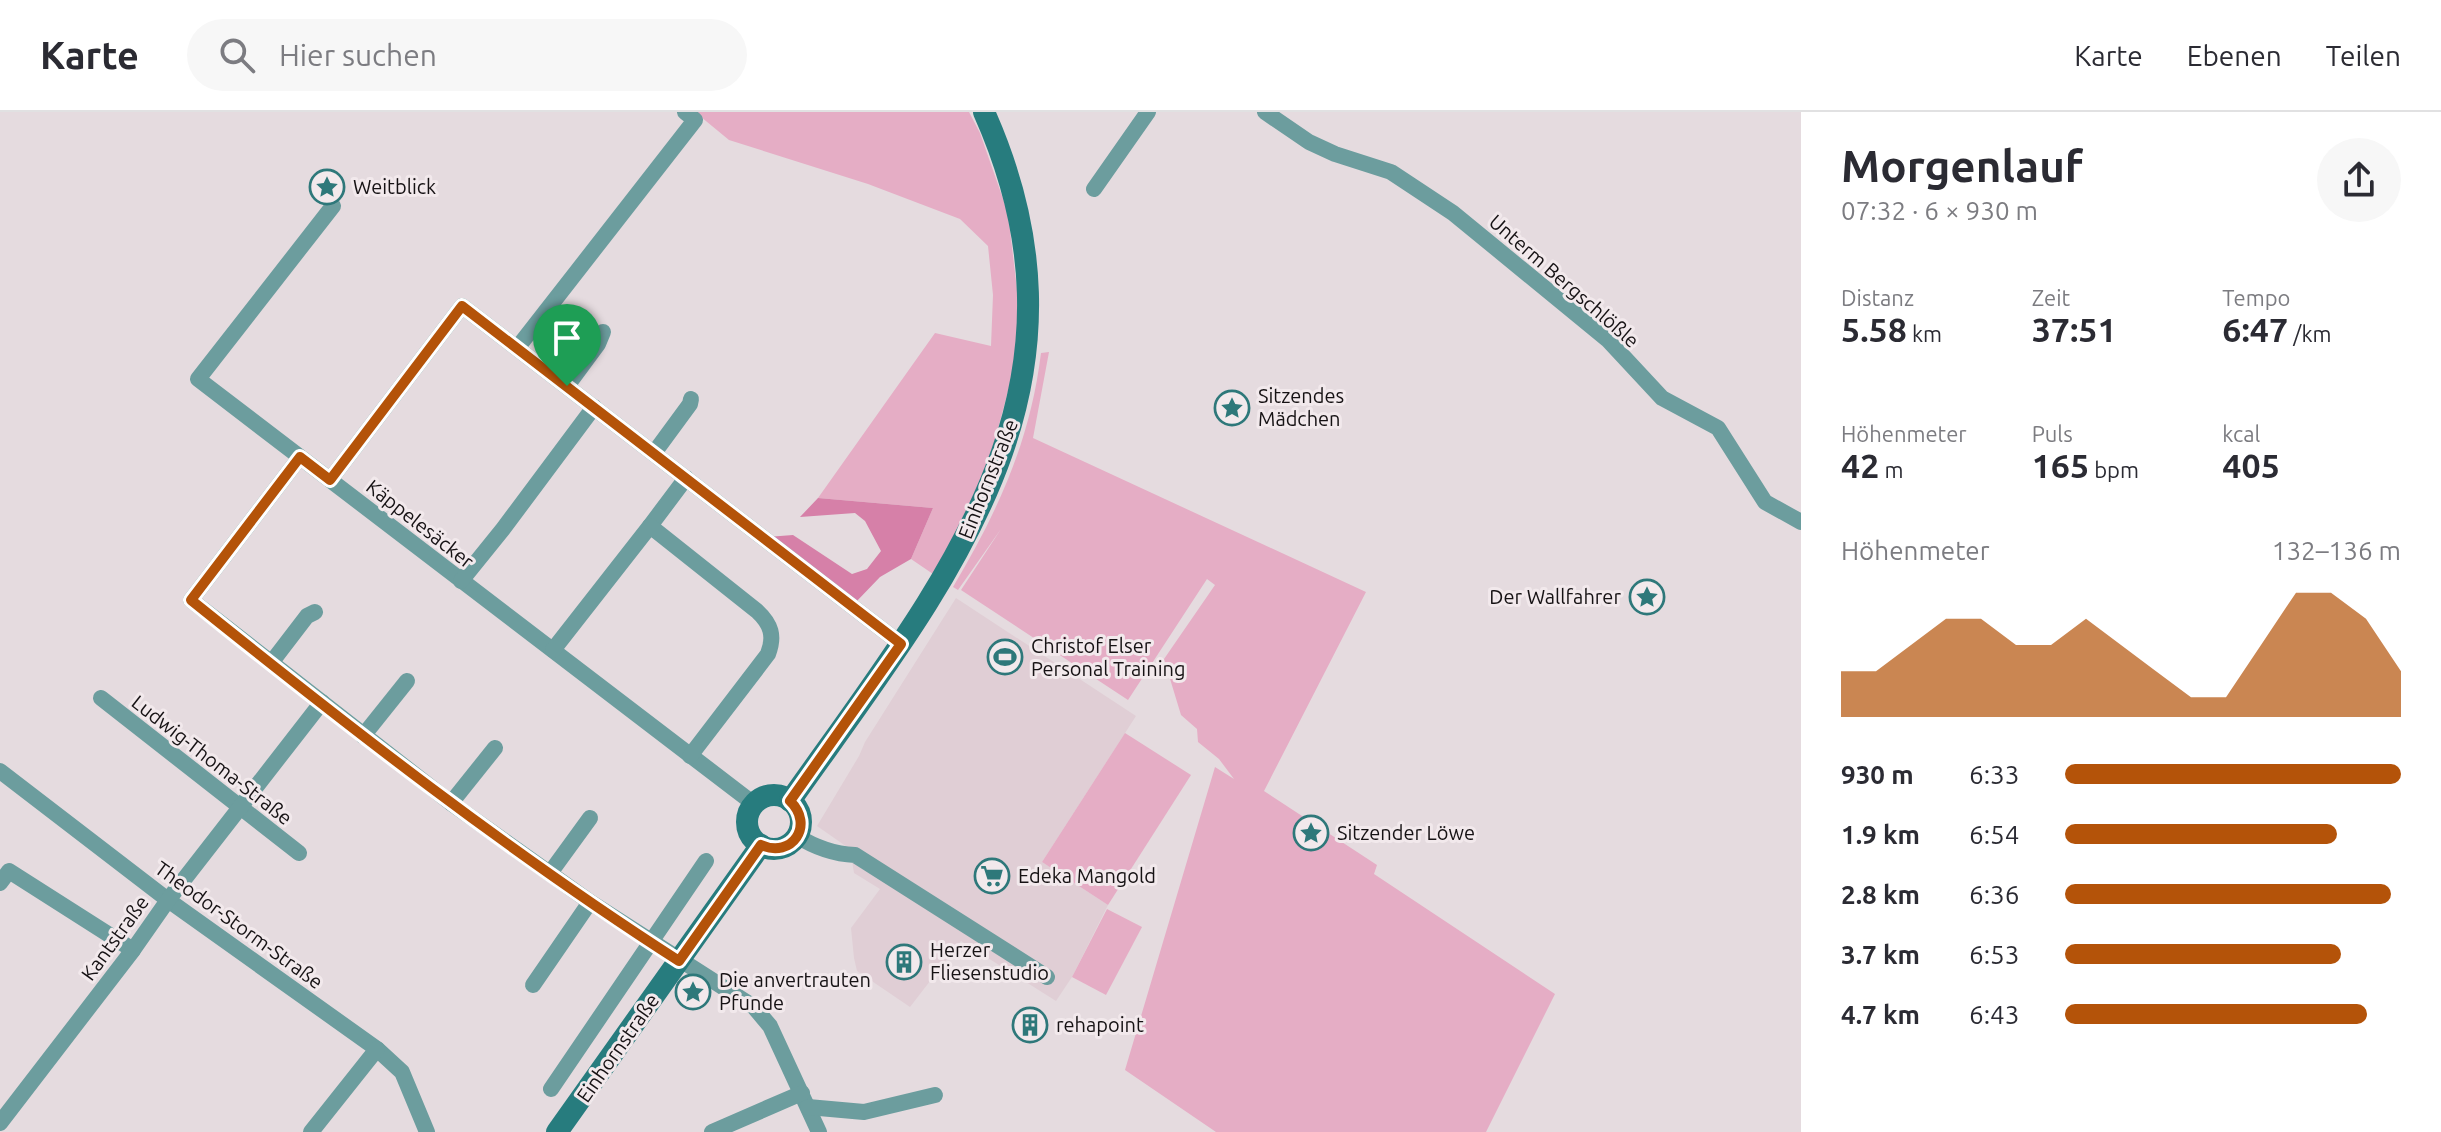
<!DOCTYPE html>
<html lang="de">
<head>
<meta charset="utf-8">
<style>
  :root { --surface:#fff; --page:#f7f7f7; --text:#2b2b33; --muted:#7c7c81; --line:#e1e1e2; --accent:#b45309 }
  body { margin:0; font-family:Ubuntu,sans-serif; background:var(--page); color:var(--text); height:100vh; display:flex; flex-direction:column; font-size:30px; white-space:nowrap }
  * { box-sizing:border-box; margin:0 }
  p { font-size:26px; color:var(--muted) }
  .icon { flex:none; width:44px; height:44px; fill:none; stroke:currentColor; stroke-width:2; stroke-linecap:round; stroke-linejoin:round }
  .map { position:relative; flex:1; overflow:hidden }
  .side { display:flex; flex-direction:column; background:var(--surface); width:640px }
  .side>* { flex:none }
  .pin { position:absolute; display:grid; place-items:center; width:68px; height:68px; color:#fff; margin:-82px -34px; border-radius:50% 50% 50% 0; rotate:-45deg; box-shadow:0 0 8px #0007 }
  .pin .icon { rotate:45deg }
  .round { display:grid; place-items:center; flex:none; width:84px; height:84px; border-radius:42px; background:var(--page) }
  .headline { display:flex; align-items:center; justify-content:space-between; height:136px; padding:0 40px }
  h1 { font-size:44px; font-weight:700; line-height:60px }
  .metrics { display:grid; grid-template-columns:repeat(3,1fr); gap:12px; height:136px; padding:8px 40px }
  .metrics div { display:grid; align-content:center }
  .metrics b { font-size:34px; font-weight:700 }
  .metrics small { font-size:22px; font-weight:400 }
  .metrics p { font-size:22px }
  .chart { height:224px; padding:16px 40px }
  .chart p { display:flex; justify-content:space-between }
  .chart svg { width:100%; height:144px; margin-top:8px; fill:var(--accent); opacity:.7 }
  ul { padding:0 40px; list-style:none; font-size:26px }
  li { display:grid; grid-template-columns:128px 96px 1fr; align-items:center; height:60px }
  li i { height:20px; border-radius:10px; background:var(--accent) }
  header { display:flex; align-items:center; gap:48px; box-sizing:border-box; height:112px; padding:0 40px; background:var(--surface); border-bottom:2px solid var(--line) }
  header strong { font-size:38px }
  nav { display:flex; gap:44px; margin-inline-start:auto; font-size:28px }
  .search { width:560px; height:72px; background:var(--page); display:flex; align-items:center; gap:20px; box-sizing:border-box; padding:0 28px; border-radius:44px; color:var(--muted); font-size:30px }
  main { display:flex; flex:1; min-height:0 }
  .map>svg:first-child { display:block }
  .built { fill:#e0ced5 }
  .green { fill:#e5adc5 }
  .forest { fill:#d680a8 }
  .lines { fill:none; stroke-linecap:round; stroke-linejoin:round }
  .minor { stroke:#6c9d9e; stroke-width:16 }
  .secondary { stroke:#277c7e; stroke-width:22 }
  .route-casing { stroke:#fff; stroke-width:16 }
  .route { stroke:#b45309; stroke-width:10 }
  .labels { text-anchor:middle; stroke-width:6; stroke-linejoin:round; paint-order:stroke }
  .poi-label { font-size:20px; fill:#161214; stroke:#f2e9ec; text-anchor:start }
  .street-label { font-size:20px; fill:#161214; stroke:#f2e9ec }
</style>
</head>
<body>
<header>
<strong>Karte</strong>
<div class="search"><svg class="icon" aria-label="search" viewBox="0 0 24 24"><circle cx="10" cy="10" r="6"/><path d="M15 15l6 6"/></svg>Hier suchen</div>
<nav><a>Karte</a><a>Ebenen</a><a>Teilen</a></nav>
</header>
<main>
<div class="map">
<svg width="1801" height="1020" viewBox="0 0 1801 1020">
  <rect width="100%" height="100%" fill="#e5dbdf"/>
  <polygon class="built" points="956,486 1136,604 1042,750 1108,793 1072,865 1056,889 961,829 910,895 857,859 854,846 851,816 880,777 854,761 850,737 817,714 859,644 865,630"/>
  <g class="green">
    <polygon points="695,0 969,0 980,21 1008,101 1020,203 1016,249 985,366 933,462 911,447 933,396 818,386 935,221 991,234 993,183 988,134 960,107 868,72 729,28"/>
    <path d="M 1049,240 L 1033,326 L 1366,480 L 1264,679 L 1377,753 L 1374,762 L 1555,882 L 1486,1020 L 1216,1020 L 1125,958 L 1215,655 L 1234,667 L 1219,647 L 1198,630 L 1197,617 L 1181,603 L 1164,547 L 1215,473 L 1207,467 L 1128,588 L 961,478 L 1001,417 L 958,478 L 953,475 C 998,399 1030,330 1041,241 Z"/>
    <polygon points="1125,621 1191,663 1108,793 1042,750"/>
    <polygon points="1107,797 1142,815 1106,883 1072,865"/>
  </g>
  <polygon class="forest" points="818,386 933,396 911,447 880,465 855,491 767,425 793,423 852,462 867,457 881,439 865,409 855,401 800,405"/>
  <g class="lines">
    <g class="minor">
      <polyline points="1265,0 1309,30 1335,42 1391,60 1453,101 1608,228 1662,286 1718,316 1765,390 1801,410"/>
      <polyline points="1094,77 1148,0"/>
      <polyline points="333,94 198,267 754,692"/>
      <polyline points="518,235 695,8 685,0"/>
      <polyline points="567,274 598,232 603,220"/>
      <polyline points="654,341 690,292 691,287"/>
      <polyline points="300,345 191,488 451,691 590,790 754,895 770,914 819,1020"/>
      <polyline points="330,368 462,194 901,532"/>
      <polyline points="650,414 686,366"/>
      <polyline points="461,469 503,417 594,295"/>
      <path d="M 553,538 L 650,414 L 757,499 C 771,512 775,524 768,542 L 690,644"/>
      <polyline points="271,551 307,504 315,500"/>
      <polyline points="101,586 299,741"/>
      <polyline points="363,624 407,569"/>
      <polyline points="0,659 168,788 377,937 402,960 427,1020"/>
      <polyline points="451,691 495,636"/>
      <path d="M 797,724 C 816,736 833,742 855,743 L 1047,865"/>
      <polyline points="550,761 590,706"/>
      <polyline points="0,771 9,759 133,838"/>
      <polyline points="533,873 590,790"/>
      <polyline points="551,977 706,749"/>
      <polyline points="808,995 864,1000 935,983"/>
      <polyline points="0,1011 133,838 168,788 322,590"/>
      <polyline points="311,1020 377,937"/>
      <polyline points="712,1020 802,981"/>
    </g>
    <g class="secondary">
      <circle cx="774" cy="710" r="27"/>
      <path d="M 790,689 C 944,471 1109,280 984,0"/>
      <polyline points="557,1020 761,733"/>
    </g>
  </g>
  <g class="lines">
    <g class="route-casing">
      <path id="route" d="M 462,194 L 901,532 L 790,689 C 815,713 792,747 761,733 L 679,849 C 509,740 349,615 191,488 L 300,345 L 330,368 Z"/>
    </g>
    <use href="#route" class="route"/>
  </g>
  <defs>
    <g id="sight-ring" transform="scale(1.8)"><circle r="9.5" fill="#f2e9ec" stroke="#2e787a" stroke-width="1.5"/><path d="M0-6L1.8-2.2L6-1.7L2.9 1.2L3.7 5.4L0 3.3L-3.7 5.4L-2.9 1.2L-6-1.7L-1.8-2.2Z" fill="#2e787a"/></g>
    <g id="stadium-ring" transform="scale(1.8)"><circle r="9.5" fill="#f2e9ec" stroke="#2e787a" stroke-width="1.5"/><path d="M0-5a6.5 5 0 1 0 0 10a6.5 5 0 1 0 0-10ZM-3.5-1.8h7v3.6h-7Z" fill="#2e787a"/></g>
    <g id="supermarket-ring" transform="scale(1.8)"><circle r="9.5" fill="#f2e9ec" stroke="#2e787a" stroke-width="1.5"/><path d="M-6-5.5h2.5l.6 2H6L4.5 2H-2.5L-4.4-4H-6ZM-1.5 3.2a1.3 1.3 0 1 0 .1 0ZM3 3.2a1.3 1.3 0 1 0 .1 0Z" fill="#2e787a"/></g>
    <g id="building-ring" transform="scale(1.8)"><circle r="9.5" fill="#f2e9ec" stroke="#2e787a" stroke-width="1.5"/><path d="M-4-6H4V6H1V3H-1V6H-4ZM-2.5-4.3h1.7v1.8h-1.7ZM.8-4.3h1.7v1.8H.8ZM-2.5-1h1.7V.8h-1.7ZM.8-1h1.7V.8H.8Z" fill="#2e787a"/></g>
  </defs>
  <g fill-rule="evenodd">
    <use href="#sight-ring" x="327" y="75"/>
    <use href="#sight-ring" x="1232" y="296"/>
    <use href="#sight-ring" x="1647" y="485"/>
    <use href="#stadium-ring" x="1005" y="545"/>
    <use href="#sight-ring" x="1311" y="721"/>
    <use href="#supermarket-ring" x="992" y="764"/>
    <use href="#building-ring" x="904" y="850"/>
    <use href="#sight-ring" x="693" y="880"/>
    <use href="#building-ring" x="1030" y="913"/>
  </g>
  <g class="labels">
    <g class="poi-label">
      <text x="353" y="82">Weitblick</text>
      <text x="1258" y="291">Sitzendes<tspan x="1258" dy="23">Mädchen</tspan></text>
      <text x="1621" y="492" text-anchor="end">Der Wallfahrer</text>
      <text x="1031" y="541">Christof Elser<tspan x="1031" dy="23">Personal Training</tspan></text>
      <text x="1337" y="728">Sitzender Löwe</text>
      <text x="1018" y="771">Edeka Mangold</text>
      <text x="930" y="845">Herzer<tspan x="930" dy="23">Fliesenstudio</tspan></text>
      <text x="719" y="875">Die anvertrauten<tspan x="719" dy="23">Pfunde</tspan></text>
      <text x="1056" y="920">rehapoint</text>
    </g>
    <g class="street-label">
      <text transform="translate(1564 169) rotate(41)" y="7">Unterm Bergschlößle</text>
      <text transform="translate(988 367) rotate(-68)" y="7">Einhornstraße</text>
      <text transform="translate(420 412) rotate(38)" y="7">Käppelesäcker</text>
      <text transform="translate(212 648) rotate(38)" y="7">Ludwig-Thoma-Straße</text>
      <text transform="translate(239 813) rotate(36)" y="7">Theodor-Storm-Straße</text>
      <text transform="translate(115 826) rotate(-54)" y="7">Kantstraße</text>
      <text transform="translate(618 936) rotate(-55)" y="7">Einhornstraße</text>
    </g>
  </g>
</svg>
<div class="pin" style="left:567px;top:274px;background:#1e9e55"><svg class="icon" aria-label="arrive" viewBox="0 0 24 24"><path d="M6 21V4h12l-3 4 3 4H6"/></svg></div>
</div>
<section class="side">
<div class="headline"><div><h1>Morgenlauf</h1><p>07:32 · 6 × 930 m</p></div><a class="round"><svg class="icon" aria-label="share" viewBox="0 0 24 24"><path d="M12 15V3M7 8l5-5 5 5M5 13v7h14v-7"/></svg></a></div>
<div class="metrics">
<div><p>Distanz</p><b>5.58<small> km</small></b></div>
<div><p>Zeit</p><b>37:51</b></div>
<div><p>Tempo</p><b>6:47<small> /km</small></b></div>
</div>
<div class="metrics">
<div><p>Höhenmeter</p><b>42<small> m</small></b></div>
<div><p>Puls</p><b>165<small> bpm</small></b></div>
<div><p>kcal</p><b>405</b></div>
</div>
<div class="chart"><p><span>Höhenmeter</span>132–136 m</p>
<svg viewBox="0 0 160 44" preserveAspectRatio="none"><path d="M0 44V30L10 30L20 22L30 14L40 14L50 22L60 22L70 14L80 22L90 30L100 38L110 38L120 22L130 6L140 6L150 14L160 30V44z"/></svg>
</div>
<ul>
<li><b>930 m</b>6:33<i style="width:100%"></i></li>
<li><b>1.9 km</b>6:54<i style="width:81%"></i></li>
<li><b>2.8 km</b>6:36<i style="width:97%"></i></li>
<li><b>3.7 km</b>6:53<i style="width:82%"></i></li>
<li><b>4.7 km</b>6:43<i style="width:90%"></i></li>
</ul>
</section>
</main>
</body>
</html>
